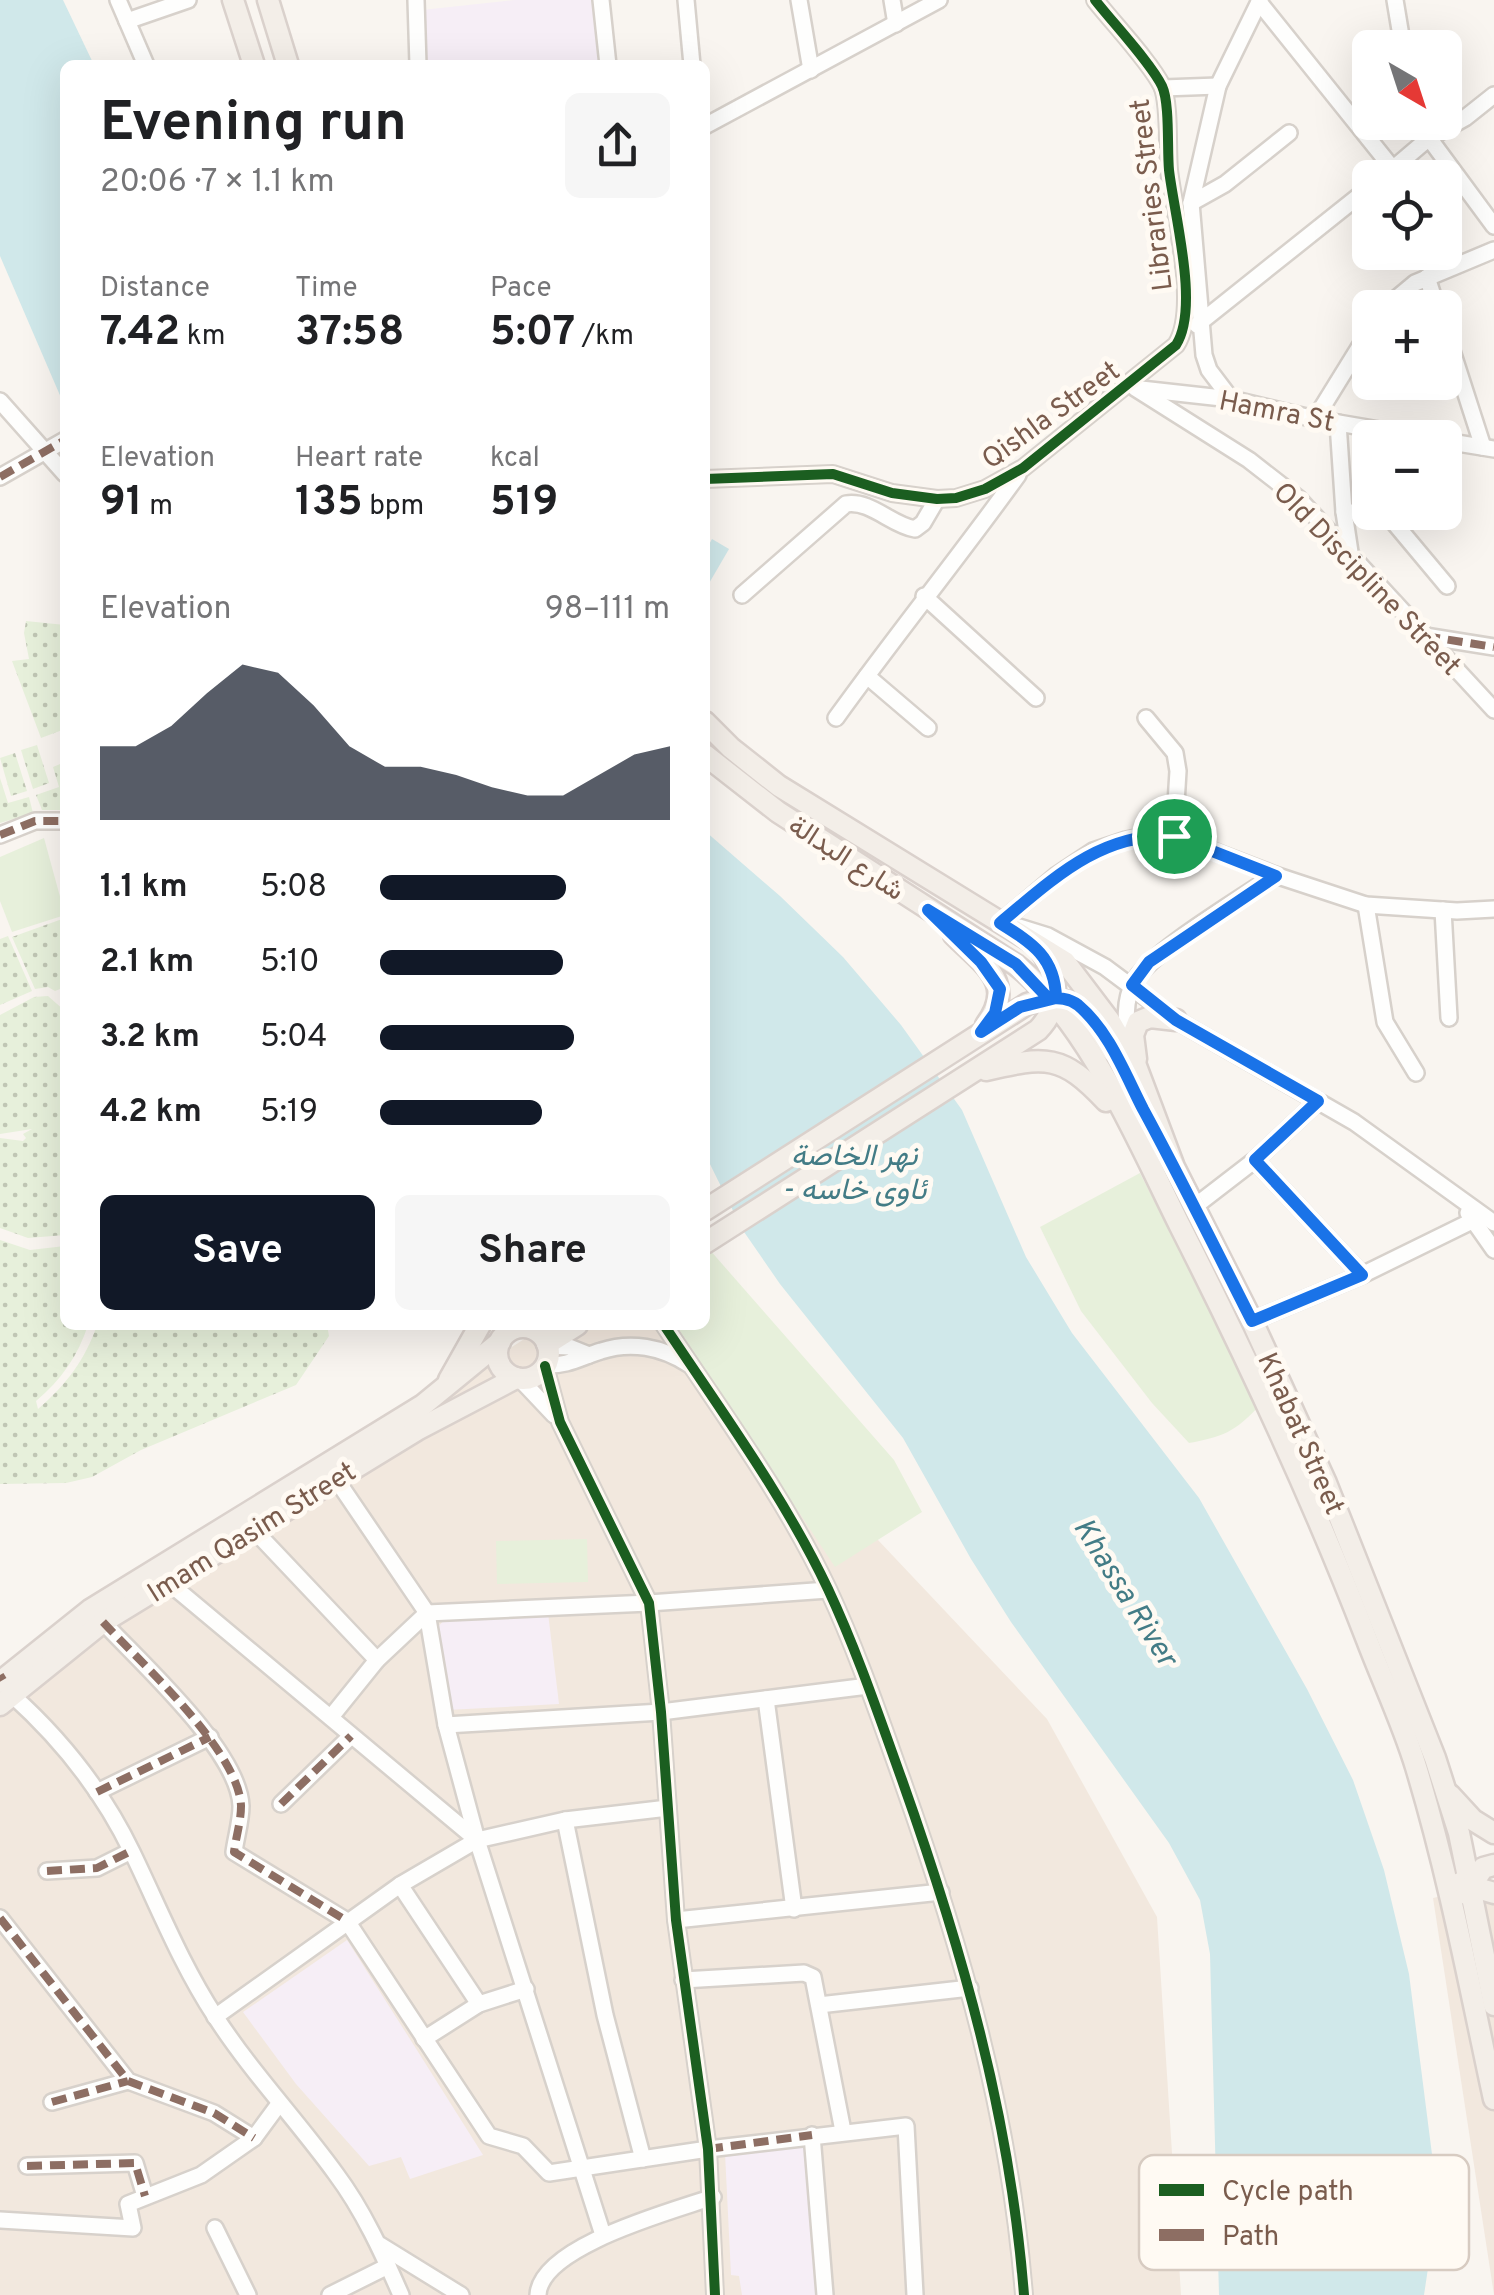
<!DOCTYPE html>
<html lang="en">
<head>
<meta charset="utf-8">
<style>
  :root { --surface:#fff; --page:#f6f6f6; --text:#202124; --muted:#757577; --accent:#111827 }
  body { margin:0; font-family:Overpass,Vazirmatn,sans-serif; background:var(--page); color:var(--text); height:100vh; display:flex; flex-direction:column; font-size:38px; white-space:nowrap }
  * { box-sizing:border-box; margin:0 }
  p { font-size:32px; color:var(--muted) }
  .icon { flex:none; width:55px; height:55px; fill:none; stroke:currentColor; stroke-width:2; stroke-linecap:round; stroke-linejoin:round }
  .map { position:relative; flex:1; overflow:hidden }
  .drawer { position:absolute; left:60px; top:60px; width:650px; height:1270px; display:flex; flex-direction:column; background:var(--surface); border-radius:15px; box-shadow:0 10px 40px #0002 }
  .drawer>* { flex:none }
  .needle { width:65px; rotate:141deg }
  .buttons { position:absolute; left:1352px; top:30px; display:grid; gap:20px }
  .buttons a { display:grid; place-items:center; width:110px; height:110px; border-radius:15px; background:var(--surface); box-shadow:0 10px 40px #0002; font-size:50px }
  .pin { position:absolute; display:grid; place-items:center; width:85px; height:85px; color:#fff; margin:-42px; border:5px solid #fff; border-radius:50%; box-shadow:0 2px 10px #0007 }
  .round { display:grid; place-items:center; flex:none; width:105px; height:105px; border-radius:15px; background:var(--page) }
  .headline { display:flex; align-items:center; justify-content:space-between; height:170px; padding:0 40px }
  h1 { font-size:55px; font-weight:700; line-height:75px }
  .stats { display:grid; grid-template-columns:repeat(3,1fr); gap:15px; height:170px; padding:10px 40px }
  .stats div { display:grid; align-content:center }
  .stats b { font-size:42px; font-weight:700 }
  .stats small { font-size:28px; font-weight:400 }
  .stats p { font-size:28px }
  .chart { height:280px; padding:20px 40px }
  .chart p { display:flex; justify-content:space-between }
  .chart svg { width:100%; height:180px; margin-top:10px; fill:var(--accent); opacity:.7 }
  .action { display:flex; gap:20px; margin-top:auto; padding:20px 40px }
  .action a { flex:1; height:115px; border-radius:15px; background:var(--accent); color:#fff; font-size:40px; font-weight:700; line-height:115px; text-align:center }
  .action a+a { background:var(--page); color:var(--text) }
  ul { padding:0 40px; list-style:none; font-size:32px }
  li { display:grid; grid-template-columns:160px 120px 1fr; align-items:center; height:75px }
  li i { height:25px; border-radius:12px; background:var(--accent) }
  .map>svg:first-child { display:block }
  .residential { fill:#f2e8de }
  .education { fill:#f6eef6 }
  .grass { fill:url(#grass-dots) }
  .green { fill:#e7f0db }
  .water { fill:#d0e8ea }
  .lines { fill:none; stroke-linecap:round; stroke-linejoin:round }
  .minor-casing { stroke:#d7d1cb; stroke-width:20 }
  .major-casing { stroke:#dad1cc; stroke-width:25 }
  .minor { stroke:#fefefd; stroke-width:15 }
  .major { stroke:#f3eee8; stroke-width:20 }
  .quiet { stroke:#8d6e63; stroke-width:8; stroke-dasharray:15 8; stroke-linecap:butt }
  .cycleway-casing { stroke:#fffaf3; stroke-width:16 }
  .cycleway { stroke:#1b5e20; stroke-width:10 }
  .route-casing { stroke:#fff; stroke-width:20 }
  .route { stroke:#1a73e8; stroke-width:12 }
  .labels { text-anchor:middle; stroke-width:10; stroke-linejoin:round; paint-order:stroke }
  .street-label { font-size:28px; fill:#7a5c4d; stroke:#fffaf3 }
  .water-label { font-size:30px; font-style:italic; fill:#437c86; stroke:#fffaf3 }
  .key { fill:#fffaf3; stroke:#d7cbc1; stroke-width:2.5 }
  .key-label { font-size:28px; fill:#7a5c4d }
</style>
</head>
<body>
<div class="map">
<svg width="1494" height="2295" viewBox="0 0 1494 2295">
  <defs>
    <pattern id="grass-dots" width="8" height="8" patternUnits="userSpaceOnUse" patternTransform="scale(2.5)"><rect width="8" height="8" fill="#e7f0db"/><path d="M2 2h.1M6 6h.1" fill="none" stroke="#c0c6b4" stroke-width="1.8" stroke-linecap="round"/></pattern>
  </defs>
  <rect width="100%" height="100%" fill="#f9f5f0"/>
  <g class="residential">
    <polygon points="546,1325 675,1325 1047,1719 1157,1917 1181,2295 0,2295 0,1692 98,1615"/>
    <polygon points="1494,1884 1494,2295 1433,1898"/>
  </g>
  <g class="education">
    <polygon points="514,0 592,0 598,65 425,65 422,10"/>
    <polygon points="548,1613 559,1704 447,1710 434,1631 448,1616"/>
    <polygon points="347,1940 415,2047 483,2155 410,2179 401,2157 369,2166 296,2084 243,2012"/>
    <polygon points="805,2144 818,2295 742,2295 739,2276 731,2275 725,2153"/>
  </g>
  <g class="grass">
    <polygon points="26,621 65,625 65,729 41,738 12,661 29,659 24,633"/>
    <polygon points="37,745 49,783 33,789 21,750"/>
    <polygon points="15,753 27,791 11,796 0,758"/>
    <polygon points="65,762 65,810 42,810 36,795 59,787 53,767"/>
    <polygon points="0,778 8,803 29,797 33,813 0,823"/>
    <polygon points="65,918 65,987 55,991 48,987 35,989 12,937"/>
    <polygon points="8,936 32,991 0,1005 0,939"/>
    <polygon points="48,996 65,1011 65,1235 28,1238 0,1228 0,1138 23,1141 26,1138 23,1134 32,1129 0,1134 0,1015 34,997"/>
    <path d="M 0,1240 L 30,1250 L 65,1246 L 65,1325 L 88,1325 C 78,1356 61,1380 36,1401 L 38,1409 C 66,1385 85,1360 97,1325 L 327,1325 L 329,1336 L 296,1385 L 141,1450 L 92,1477 L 66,1483 L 0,1484 Z"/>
  </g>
  <g class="green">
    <polygon points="44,838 65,915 12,932 0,901 0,857"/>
    <path d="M 1140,1173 L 1258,1407 C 1235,1432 1222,1437 1189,1443 L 1152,1403 L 1081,1311 L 1040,1227 Z"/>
    <polygon points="709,1249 894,1460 922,1512 835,1567 676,1325 705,1325 705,1252"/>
    <polygon points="587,1539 588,1582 497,1584 496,1541"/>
  </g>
  <g class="water">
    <polygon points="0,0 63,0 94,65 65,65 65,407 0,256"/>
    <polygon points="712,539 729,549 708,585 705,583 705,552"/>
    <polygon points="705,831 780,896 843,957 901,1025 962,1110 1026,1257 1072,1333 1199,1498 1307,1689 1353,1780 1384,1870 1409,1974 1434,2170 1430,2255 1424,2295 1219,2295 1210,1954 1200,1900 1169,1843 1011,1622 971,1559 903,1438 780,1284 742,1229 705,1154"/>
  </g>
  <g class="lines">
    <g class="minor-casing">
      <g id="minor">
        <polyline points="118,0 146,65"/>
        <polyline points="416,0 418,65"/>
        <polyline points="601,0 608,65"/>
        <polyline points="686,0 692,65"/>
        <polyline points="799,0 811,70"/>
        <polyline points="892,0 896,24"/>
        <polyline points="1395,0 1403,48"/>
        <polyline points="1259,2 1393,169"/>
        <polyline points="127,21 188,0"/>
        <polyline points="1163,88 1218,86"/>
        <polyline points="1423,122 1429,138 1494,226"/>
        <polyline points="705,126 939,0"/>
        <polyline points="1382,178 1429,138 1465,118 1494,95"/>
        <polyline points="1191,203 1225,184 1289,133"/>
        <polyline points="1427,277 1437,308"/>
        <polyline points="1385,308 1415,283 1494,250"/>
        <polyline points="1197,325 1370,187"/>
        <polyline points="1445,329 1483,447"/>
        <polyline points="1135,388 1249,460 1299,499 1494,710"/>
        <polyline points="1141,389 1231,399 1315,419 1426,438"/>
        <polyline points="1231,399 1209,370 1204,355 1191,203 1218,86 1260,0"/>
        <polyline points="0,401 65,474"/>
        <polyline points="1315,419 1370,330"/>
        <polyline points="1338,423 1344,512 1350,552"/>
        <polyline points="1445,441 1494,449"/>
        <polyline points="0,477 65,440"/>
        <path d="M 705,479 L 833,474 L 892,493 L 937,499 L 956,498 L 985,489 L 1023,468 L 1176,345 C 1200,308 1174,214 1169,170 C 1167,149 1170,103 1162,86 C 1150,62 1113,23 1095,0"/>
        <polyline points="1344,512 1370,512"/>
        <polyline points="1382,512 1386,513 1447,586"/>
        <path d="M 742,595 L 846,504 C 871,500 891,525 915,529 L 923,523 L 937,499"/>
        <polyline points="924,596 1036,698"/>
        <polyline points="1425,636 1494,647"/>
        <polyline points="867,676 928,728"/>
        <path d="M 836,718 C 895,636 959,557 1018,475"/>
        <polyline points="1146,718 1175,753 1178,771 1174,836"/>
        <polyline points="0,835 35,821 65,821"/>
        <polyline points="1366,905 1385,1022 1416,1073"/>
        <polyline points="1443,910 1449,1018"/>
        <polyline points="1000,923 1057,875 1093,851 1126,840 1152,835 1174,836 1275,875 1366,905 1457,911 1494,909"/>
        <polyline points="1019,927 1048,936 1105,967 1176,1020 1354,1122 1494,1223"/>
        <path d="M 1130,1043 C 1125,1024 1124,1000 1134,982 C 1151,951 1242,898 1275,875"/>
        <polyline points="1255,1160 1362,1275"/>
        <polyline points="1194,1207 1255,1160 1318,1101"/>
        <polyline points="1468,1213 1494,1250"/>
        <polyline points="1252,1321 1362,1275 1472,1221"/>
        <path d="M 664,1325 C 721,1411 784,1496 828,1589 C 857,1651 879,1716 902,1780 C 962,1949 1010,2116 1024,2295"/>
        <polyline points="547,1346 569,1347 589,1355"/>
        <path d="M 546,1365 C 568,1366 581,1357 601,1351 C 631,1341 662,1347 688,1364"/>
        <polyline points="545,1366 560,1422 649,1603 661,1712 676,1920 708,2149 715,2295"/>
        <polyline points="520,1379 554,1415"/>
        <polyline points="336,1479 427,1613 446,1725 477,1840 603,2235"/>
        <polyline points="254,1530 377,1660"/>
        <polyline points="168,1582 477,1840"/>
        <path d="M 103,1622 C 141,1663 239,1751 241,1806 C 241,1821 236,1837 234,1852 L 347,1921 L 489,2136 L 523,2146 L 549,2173 L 708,2149 L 906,2126 L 915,2295"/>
        <path d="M 12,1695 C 61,1739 103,1792 132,1852 C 159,1908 181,1964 215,2016 C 251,2072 297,2120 336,2174 C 363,2210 383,2254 401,2295"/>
        <polyline points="766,1699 794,1909"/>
        <polyline points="331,1717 377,1660 427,1613 649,1603 828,1590"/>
        <polyline points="446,1725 661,1712 868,1686"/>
        <polyline points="97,1792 210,1737"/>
        <polyline points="281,1804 351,1736"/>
        <polyline points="565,1820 605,2015 643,2159"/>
        <polyline points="47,1871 97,1868 131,1851"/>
        <polyline points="400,1885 479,2004"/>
        <polyline points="0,1918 128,2081 214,2113 254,2138"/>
        <polyline points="676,1920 941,1892"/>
        <polyline points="683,1980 804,1973 813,1977 843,2131"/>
        <polyline points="819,2005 970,1988"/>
        <polyline points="215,2017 400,1885 477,1840 565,1820 668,1808"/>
        <polyline points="424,2039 479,2004 526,1989"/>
        <polyline points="52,2102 128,2081"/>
        <polyline points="812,2135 825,2295"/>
        <polyline points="27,2166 135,2163 145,2196"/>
        <polyline points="0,2220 133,2228 128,2204 201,2175 254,2138 279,2104"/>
        <polyline points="215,2228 248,2295"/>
        <polyline points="380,2245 461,2295"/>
        <polyline points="330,2295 388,2266"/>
        <path d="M 538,2295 C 540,2246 673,2211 713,2197"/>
      </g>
    </g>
    <g class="major-casing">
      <g id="major">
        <polyline points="233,0 254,65"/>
        <polyline points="268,0 288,65"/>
        <polyline points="705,722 731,748 779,786 1065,962 1109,1020 1136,1066 1174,1167 1252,1321 1326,1483 1435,1758 1459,1833 1494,2005"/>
        <path d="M 705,755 L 778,812 L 1016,965 C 1089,1023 1138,1142 1180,1226 C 1249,1362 1312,1497 1367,1640 C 1383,1682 1403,1724 1416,1767 C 1449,1876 1470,1988 1494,2099"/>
        <path d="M 954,935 C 984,965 1017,983 986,1025"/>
        <polyline points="1136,1059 1133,1035 1138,1022 1150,1017 1176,1020"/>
        <path d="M 986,1070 C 1046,1056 1062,1054 1106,1101"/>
        <path d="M 705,1210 L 1027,1004 C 1073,987 1090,1015 1112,1051"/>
        <path d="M 705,1243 L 1038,1030 C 1063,1004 1058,976 1039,947"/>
        <circle cx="523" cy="1353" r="26"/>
        <polyline points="547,1344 577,1325"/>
        <polyline points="449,1380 480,1325"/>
        <polyline points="0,1682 90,1610 423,1405 500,1342"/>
        <polyline points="0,1705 103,1622 417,1430 516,1378"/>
        <polyline points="1450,1795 1473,1820 1494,1833"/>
        <polyline points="1460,1883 1494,1893"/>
        <polyline points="1466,1894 1483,1868 1494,1865"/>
      </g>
    </g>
    <use href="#minor" class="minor"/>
    <use href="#major" class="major"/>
    <g class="quiet">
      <polyline points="0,477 65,440"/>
      <polyline points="1425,636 1494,647"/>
      <polyline points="0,835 35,821 65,821"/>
      <path d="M 103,1622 C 141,1663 239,1751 241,1806 C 241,1821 236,1837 234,1852 L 347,1921"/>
      <polyline points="0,1675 3,1680"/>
      <polyline points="97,1792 210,1737"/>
      <polyline points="281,1804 351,1736"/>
      <polyline points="47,1871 97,1868 131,1851"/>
      <polyline points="0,1918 128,2081 214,2113 254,2138"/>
      <polyline points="52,2102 128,2081"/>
      <polyline points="708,2149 812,2135"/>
      <polyline points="27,2166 135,2163 145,2196"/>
    </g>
    <g class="cycleway-casing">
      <g id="cycleway">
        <path d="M 705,479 L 833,474 L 892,493 L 937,499 L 956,498 L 985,489 L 1023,468 L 1176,345 C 1200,308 1174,214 1169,170 C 1167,149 1170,103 1162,86 C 1150,62 1113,23 1095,0"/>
        <path d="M 664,1325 C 721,1411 784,1496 828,1589 C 857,1651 879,1716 902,1780 C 962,1949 1010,2116 1024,2295"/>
        <polyline points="545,1366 560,1422 649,1603 661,1712 676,1920 708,2149 715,2295"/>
      </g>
    </g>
    <use href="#cycleway" class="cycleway"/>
  </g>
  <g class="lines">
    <g class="route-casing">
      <path id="route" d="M 1174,836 C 1101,832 1053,879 1000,923 C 1032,943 1055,957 1056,998 L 1020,1007 L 981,1032 L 995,1013 L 1000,989 L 981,962 L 928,910 L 1016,964 L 1048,998 C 1059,998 1069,998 1078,1005 C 1109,1031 1125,1074 1143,1109 C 1181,1179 1216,1250 1252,1321 L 1362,1275 L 1255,1160 L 1318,1101 L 1176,1020 L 1132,985 L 1149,962 L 1276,876 L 1174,836"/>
    </g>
    <use href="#route" class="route"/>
  </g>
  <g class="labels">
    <g class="street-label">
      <text transform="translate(1150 195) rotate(-97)" y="10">Libraries Street</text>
      <text transform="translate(1277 410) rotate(11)" y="10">Hamra St</text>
      <text transform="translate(1050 414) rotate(-36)" y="10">Qishla Street</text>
      <text transform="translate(1368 578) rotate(46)" y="10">Old Discipline Street</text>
      <text transform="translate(847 857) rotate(33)" y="10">شارع البدالة</text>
      <text transform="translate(1302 1433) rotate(66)" y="10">Khabat Street</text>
      <text transform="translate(251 1531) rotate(-32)" y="10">Imam Qasim Street</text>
    </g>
    <g class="water-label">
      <text x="854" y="1165">نهر الخاصة<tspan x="854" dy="34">- ئاوی خاسە</tspan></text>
      <text transform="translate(1126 1592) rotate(58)" y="10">Khassa River</text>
    </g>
  </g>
  <rect x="1139" y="2155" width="330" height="115" rx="15" class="key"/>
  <rect x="1159" y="2184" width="45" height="12" fill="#1b5e20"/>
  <rect x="1159" y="2229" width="45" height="12" fill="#8d6e63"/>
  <g class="key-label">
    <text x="1222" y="2200">Cycle path</text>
    <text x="1222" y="2245">Path</text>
  </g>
</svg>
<div class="buttons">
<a><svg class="needle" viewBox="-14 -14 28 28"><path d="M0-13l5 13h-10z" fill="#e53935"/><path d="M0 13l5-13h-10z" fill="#757577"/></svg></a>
<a><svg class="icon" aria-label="locate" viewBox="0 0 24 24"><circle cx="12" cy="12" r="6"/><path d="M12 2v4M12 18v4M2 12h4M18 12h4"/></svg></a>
<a>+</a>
<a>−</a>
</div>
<div class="pin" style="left:1174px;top:836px;background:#1e9e55"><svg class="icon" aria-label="arrive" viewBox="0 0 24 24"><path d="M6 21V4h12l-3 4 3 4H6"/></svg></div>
<section class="drawer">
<div class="headline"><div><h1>Evening run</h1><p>20:06 · 7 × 1.1 km</p></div><a class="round"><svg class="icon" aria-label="share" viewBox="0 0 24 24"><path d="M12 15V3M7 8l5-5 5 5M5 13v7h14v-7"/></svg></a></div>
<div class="stats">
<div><p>Distance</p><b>7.42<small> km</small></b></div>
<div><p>Time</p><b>37:58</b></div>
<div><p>Pace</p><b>5:07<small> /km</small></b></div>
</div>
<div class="stats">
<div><p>Elevation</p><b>91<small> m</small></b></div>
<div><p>Heart rate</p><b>135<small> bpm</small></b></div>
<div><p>kcal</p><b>519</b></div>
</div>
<div class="chart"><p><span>Elevation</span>98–111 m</p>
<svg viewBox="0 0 160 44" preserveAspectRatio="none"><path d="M0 44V26L10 26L20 21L30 13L40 6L50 8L60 16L70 26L80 31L90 31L100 33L110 36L120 38L130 38L140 33L150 28L160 26V44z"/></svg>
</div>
<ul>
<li><b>1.1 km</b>5:08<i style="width:64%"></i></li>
<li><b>2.1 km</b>5:10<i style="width:63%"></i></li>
<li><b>3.2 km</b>5:04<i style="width:67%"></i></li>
<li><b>4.2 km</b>5:19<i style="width:56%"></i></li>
</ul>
<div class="action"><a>Save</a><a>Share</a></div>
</section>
</div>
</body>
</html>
